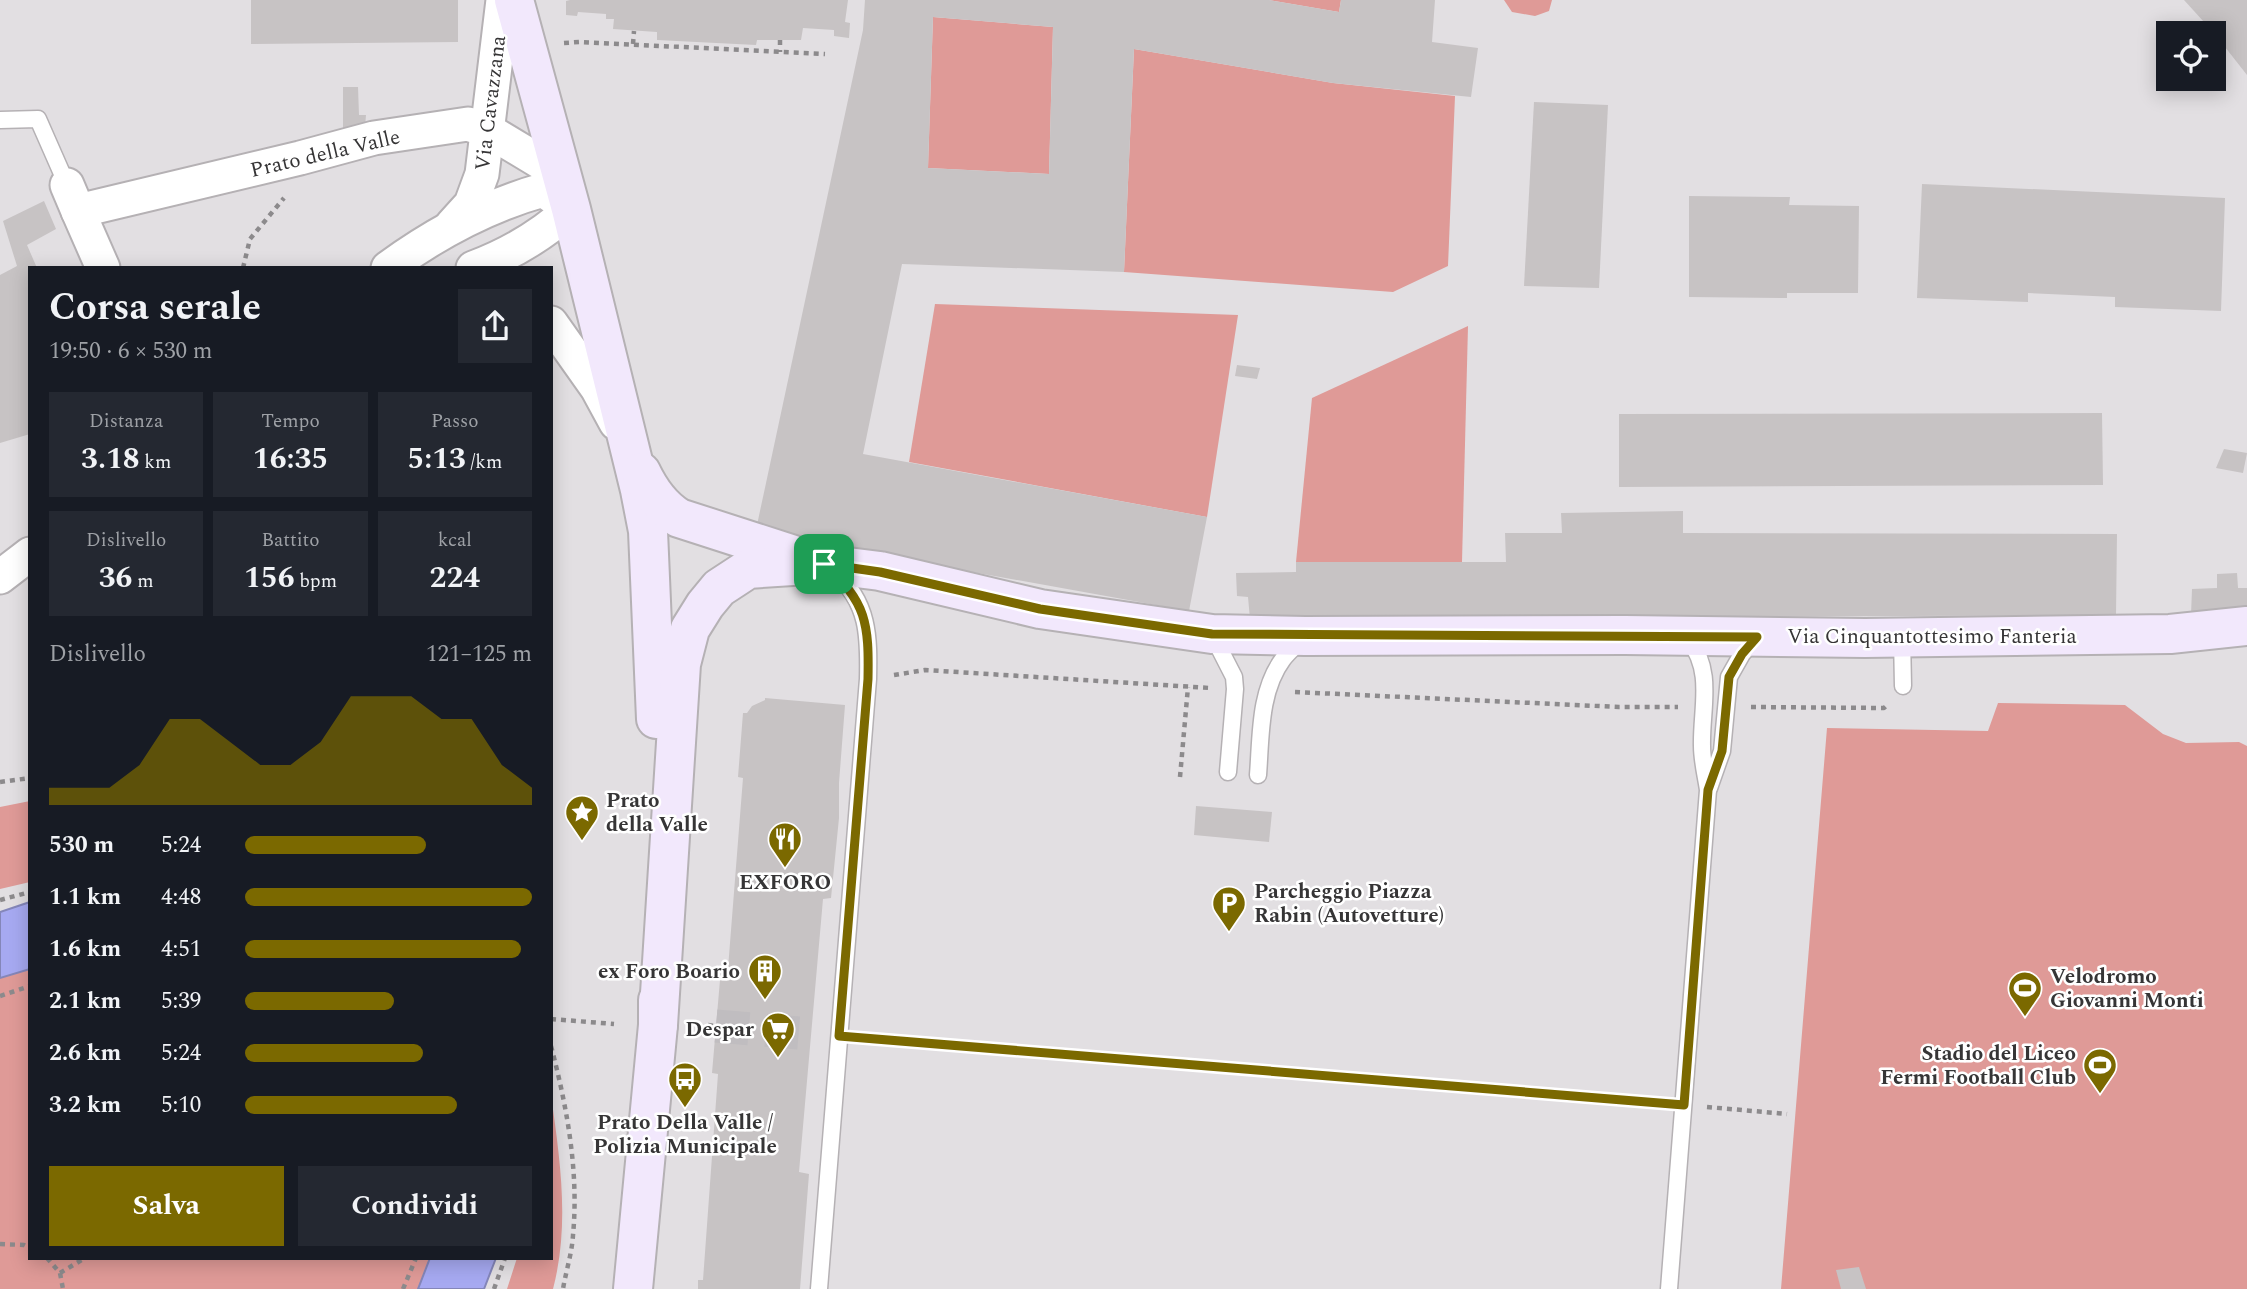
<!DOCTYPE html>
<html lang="it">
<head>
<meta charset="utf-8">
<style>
  :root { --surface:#171b24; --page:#242831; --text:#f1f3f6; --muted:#9ea1a6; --accent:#7b6900 }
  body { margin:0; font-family:Spectral,serif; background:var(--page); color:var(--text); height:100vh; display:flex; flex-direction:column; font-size:26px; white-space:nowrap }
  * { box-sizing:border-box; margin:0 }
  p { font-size:23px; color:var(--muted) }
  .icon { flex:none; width:38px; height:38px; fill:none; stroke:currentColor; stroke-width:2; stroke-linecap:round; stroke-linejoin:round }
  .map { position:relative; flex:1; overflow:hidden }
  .details { position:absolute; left:28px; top:266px; width:525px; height:994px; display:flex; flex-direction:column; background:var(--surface); border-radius:0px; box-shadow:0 4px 18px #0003 }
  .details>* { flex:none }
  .controls { position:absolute; left:2156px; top:21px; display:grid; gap:14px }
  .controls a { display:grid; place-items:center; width:70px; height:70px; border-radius:0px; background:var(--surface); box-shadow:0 4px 18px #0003; font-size:35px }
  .pin { position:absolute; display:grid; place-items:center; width:60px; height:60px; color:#fff; margin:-30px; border-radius:14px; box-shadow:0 4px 10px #0006 }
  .round { display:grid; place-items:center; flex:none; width:74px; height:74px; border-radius:0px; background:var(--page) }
  .head { display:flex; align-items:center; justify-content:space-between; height:119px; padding:0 21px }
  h1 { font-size:38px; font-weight:700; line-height:52px }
  .figures { display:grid; grid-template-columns:repeat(3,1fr); gap:10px; height:119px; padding:7px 21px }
  .figures div { display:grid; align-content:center; border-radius:0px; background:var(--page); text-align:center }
  .figures b { font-size:30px; font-weight:700 }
  .figures small { font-size:19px; font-weight:400 }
  .figures p { font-size:19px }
  .chart { height:196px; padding:14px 21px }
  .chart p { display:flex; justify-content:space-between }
  .chart svg { width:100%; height:126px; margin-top:7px; fill:var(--accent); opacity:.7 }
  .cta { display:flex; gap:14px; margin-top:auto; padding:14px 21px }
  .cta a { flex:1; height:80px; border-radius:0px; background:var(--accent); color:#fff; font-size:28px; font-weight:700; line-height:80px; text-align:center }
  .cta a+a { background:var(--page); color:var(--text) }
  ul { padding:0 21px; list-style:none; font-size:23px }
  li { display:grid; grid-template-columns:112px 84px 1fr; align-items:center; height:52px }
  li i { height:18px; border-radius:9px; background:var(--accent) }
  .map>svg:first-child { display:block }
  .green { fill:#df9a97 }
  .water { fill:#a6a9f1; stroke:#8486b9; stroke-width:2 }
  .building { fill:#c7c3c4; fill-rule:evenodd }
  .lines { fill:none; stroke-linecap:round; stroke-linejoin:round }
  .street-tunnel { stroke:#c0bdc0; stroke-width:33; stroke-dasharray:33 17; stroke-linecap:butt }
  .lane-casing { stroke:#b5b1b4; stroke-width:19 }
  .street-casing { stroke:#b5b1b4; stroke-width:37 }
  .secondary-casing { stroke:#b5b1b4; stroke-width:42 }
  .path { stroke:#8c8a8c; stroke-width:4.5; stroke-dasharray:5 5; stroke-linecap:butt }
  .lane { stroke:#fff; stroke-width:16 }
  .street { stroke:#fff; stroke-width:33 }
  .secondary { stroke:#f2e8fc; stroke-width:38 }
  .route-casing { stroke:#fff; stroke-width:14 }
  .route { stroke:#7b6900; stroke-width:9 }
  .labels { text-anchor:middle; stroke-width:5; stroke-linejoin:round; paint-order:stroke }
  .street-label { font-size:21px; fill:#363536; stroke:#fff }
  .poi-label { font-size:21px; font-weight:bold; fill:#363536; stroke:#fff; text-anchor:start }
</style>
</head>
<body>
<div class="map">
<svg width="2247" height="1289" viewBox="0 0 2247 1289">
  <rect width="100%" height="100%" fill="#e2dfe2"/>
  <g class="green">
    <polygon points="1269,0 1341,0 1339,12"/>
    <polygon points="1504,0 1552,0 1549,11 1535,16 1512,12"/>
    <polygon points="933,17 1053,27 1049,174 928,168"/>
    <polygon points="1134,49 1333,83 1455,96 1448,266 1393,292 1124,272"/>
    <polygon points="935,304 1238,315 1207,517 909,462"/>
    <polygon points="1468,326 1462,562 1296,562 1312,398"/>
    <polygon points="1998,703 2125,705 2163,734 2186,743 2239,742 2247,746 2247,1289 1781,1289 1827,728 1988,731"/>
    <polygon points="30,801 30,882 0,889 0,807"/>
    <polygon points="30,969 30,1258 430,1258 418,1289 0,1289 0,978"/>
    <path d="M 551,1095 C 560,1160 570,1224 553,1289 L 507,1289 L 517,1258 L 551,1258 Z"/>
  </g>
  <g class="water">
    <polygon points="30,902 30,969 0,978 0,912"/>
    <polygon points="430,1258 496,1258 484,1289 418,1289"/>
  </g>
  <g class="building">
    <polygon points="251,0 458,0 458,42 251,44"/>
    <polygon points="570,0 848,0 845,22 850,23 849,38 834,36 834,30 803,28 801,40 757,40 756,45 657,40 657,32 613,29 614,19 606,19 606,14 578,12 577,16 566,15 566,1"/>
    <path d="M 865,0 L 1269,0 L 1339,12 L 1341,0 L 1435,0 L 1432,42 L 1478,48 L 1471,97 L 1333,83 L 1134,49 L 1124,272 L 902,264 L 863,454 L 1207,517 L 1189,611 L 839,548 L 757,525 L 863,30 ZM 933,17 L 1053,27 L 1049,174 L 928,168 Z"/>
    <polygon points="2184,0 2247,0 2247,75 2214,33"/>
    <polygon points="343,87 358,87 359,115 366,115 365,127 343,132"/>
    <polygon points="1534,102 1608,105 1599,288 1524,286"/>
    <polygon points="1922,184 2225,198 2221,311 2115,307 2115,297 2028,293 2028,302 1917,298"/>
    <polygon points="1689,196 1790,197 1789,205 1859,206 1858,293 1787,293 1787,298 1689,297"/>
    <polygon points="44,201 56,229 27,245 37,268 30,268 30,434 0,443 0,275 17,266 3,221"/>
    <polygon points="1237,365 1260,368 1257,379 1235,376"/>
    <polygon points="2102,413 2103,485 1619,487 1619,414"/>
    <polygon points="2224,449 2247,453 2243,473 2216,468"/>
    <polygon points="1683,511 1683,533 2117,534 2116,615 1250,619 1248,597 1237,596 1236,573 1296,572 1296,562 1506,562 1505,533 1562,533 1561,513"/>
    <polygon points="2237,573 2238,588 2247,588 2247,615 2191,615 2192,589 2217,588 2217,574"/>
    <polygon points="765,698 845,705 839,783 839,818 831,898 823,899 799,1172 809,1174 800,1289 698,1289 698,1280 703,1280 718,1074 712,1073 720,980 727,981 743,778 738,777 743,713 747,713 752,706 765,700"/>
    <polygon points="1196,806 1272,812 1269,842 1194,835"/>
    <polygon points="1859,1267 1866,1289 1841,1289 1836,1270"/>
  </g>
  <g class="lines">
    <polyline class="street-tunnel" points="716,1026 810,1034"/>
    <g class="lane-casing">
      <g id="lane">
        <polyline points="0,120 38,119 67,185"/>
        <polyline points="1213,636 1234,677 1235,689 1228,772"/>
        <polyline points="1902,637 1903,686"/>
        <path d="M 1258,775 C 1261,737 1259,691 1283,659 C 1288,652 1296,646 1302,639"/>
        <polyline points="1709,788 1722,751 1729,677 1742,654 1755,639"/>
        <path d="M 819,1289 L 868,679 C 869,637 869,602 834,572"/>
        <path d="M 1669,1289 L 1708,790 C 1706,776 1702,761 1702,746 C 1701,709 1714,672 1689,640"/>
      </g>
    </g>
    <g class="street-casing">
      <g id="street">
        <polyline points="67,185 78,211"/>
        <polyline points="452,225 471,204 482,174 503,0"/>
        <polyline points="103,268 78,211 300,158 374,138 468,124 489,131 562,175"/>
        <path d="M 388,268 C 436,233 486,206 543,190 L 571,209 C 541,236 511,254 473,268"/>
        <polyline points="551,323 597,388 616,423"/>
        <polyline points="0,577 30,554"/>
      </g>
    </g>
    <g class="secondary-casing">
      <g id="secondary">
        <polyline points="514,0 571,209 640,490 648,531 656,719"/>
        <path d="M 641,472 C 650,491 661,507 679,518 L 797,556"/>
        <polyline points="658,1025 681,664 690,629 705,605 719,588 748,569 824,564 880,571 1040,609 1212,634 1305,636 1625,635 1865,638 2170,634 2247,626"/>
        <polyline points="633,1289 658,1025 658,1000"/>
      </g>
    </g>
    <g class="path">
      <polyline points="780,40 780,52"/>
      <polyline points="564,43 579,42 825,54"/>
      <polyline points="633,44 634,31"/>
      <polyline points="243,268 250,239 284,198"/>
      <polyline points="894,675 925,670 1210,688"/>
      <polyline points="1295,692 1619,707 1678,707"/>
      <polyline points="1751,707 1884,708 1888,704"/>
      <polyline points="1180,777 1188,687"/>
      <polyline points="0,782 30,778"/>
      <polyline points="0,900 30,892"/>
      <polyline points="0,996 30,986"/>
      <polyline points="551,1019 614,1024"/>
      <polyline points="708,1025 716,1026"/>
      <polyline points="863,1038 1660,1103"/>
      <path d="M 551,1046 C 567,1107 579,1172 573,1235 C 572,1253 566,1271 563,1289"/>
      <polyline points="1707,1107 1787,1114"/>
      <polyline points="0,1244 24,1245 30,1248"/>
      <polyline points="47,1258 60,1273 63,1289"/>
      <polyline points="60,1273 85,1258"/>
      <polyline points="403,1289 416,1258"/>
      <polyline points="494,1289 505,1258"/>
    </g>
    <use href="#lane" class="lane"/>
    <use href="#street" class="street"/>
    <use href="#secondary" class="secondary"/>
  </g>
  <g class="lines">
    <g class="route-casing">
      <path id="route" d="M 824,564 L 880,572 L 1040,609 L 1212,634 L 1757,637 L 1742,654 L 1729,677 L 1722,751 L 1708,790 L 1684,1105 L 839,1036 L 868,679 C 869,625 867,601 824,564 Z"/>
    </g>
    <use href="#route" class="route"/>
  </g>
  <defs>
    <g id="sight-pin" transform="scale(1.75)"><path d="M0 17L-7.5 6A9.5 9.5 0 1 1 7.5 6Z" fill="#7b6900" stroke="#fff"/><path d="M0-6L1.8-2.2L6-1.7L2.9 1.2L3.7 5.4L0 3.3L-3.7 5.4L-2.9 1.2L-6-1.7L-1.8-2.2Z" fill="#fff"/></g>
    <g id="restaurant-pin" transform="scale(1.75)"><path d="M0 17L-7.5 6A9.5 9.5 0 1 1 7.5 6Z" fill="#7b6900" stroke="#fff"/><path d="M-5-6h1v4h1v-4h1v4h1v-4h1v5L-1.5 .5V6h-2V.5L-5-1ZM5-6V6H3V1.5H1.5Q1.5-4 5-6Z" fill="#fff"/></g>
    <g id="parking-pin" transform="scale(1.75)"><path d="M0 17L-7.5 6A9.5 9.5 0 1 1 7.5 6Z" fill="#7b6900" stroke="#fff"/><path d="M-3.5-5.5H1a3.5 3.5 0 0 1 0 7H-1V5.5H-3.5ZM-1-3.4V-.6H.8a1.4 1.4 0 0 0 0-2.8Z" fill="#fff"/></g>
    <g id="building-pin" transform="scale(1.75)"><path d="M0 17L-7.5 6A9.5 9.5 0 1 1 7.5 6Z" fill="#7b6900" stroke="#fff"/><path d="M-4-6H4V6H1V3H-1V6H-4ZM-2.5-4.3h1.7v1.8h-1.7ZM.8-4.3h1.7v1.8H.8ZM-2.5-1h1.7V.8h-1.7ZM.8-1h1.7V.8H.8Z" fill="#fff"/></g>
    <g id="stadium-pin" transform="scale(1.75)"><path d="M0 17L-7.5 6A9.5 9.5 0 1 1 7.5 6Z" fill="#7b6900" stroke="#fff"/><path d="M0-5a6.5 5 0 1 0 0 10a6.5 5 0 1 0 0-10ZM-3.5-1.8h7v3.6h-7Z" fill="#fff"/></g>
    <g id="supermarket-pin" transform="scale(1.75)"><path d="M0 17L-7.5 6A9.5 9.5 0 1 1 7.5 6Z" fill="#7b6900" stroke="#fff"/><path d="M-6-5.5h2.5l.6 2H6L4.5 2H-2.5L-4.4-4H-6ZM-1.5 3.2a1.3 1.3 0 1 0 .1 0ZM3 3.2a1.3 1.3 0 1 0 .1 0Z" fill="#fff"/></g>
    <g id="bus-pin" transform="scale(1.75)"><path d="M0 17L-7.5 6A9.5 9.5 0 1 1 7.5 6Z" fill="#7b6900" stroke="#fff"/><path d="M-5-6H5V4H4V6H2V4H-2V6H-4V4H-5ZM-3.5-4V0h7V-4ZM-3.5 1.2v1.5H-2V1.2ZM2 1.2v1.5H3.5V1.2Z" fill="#fff"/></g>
  </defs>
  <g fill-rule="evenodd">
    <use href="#sight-pin" x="582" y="812"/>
    <use href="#restaurant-pin" x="785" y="839"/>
    <use href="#parking-pin" x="1229" y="903"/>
    <use href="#building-pin" x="765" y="971"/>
    <use href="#stadium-pin" x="2025" y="988"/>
    <use href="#supermarket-pin" x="778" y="1029"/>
    <use href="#stadium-pin" x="2100" y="1065"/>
    <use href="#bus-pin" x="685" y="1079"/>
  </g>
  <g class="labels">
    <g class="street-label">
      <text transform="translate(490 103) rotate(-83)" y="7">Via Cavazzana</text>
      <text transform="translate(325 153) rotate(-13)" y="7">Prato della Valle</text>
      <text x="1932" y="643">Via Cinquantottesimo Fanteria</text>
    </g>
    <g class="poi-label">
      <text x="606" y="807">Prato<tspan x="606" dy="24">della Valle</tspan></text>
      <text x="785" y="889" text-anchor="middle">EXFORO</text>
      <text x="1254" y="898">Parcheggio Piazza<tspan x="1254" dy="24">Rabin (Autovetture)</tspan></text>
      <text x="740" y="978" text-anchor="end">ex Foro Boario</text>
      <text x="2050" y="983">Velodromo<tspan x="2050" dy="24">Giovanni Monti</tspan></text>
      <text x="754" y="1036" text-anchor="end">Despar</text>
      <text x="2076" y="1060" text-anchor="end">Stadio del Liceo<tspan x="2076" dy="24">Fermi Football Club</tspan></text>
      <text x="685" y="1129" text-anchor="middle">Prato Della Valle /<tspan x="685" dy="24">Polizia Municipale</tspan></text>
    </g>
  </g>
</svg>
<div class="controls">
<a><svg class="icon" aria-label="locate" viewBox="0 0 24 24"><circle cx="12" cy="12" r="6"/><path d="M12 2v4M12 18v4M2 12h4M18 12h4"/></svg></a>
</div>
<div class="pin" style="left:824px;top:564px;background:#1e9e55"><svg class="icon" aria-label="arrive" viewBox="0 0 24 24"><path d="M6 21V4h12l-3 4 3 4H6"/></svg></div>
<section class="details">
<div class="head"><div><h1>Corsa serale</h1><p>19:50 · 6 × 530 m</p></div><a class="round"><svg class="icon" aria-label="share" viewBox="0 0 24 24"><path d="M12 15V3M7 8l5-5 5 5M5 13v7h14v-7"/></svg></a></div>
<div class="figures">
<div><p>Distanza</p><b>3.18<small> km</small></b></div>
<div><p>Tempo</p><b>16:35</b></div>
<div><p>Passo</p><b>5:13<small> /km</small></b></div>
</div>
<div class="figures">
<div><p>Dislivello</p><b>36<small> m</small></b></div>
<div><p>Battito</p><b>156<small> bpm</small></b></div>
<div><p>kcal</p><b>224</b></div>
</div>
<div class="chart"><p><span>Dislivello</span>121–125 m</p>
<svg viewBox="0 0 160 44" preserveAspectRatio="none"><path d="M0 44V38L10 38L20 38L30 30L40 14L50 14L60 22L70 30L80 30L90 22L100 6L110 6L120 6L130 14L140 14L150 30L160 38V44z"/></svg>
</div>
<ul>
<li><b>530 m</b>5:24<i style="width:63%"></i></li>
<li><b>1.1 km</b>4:48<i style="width:100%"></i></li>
<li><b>1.6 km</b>4:51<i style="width:96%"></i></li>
<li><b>2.1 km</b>5:39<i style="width:52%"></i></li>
<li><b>2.6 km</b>5:24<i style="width:62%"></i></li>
<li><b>3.2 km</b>5:10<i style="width:74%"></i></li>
</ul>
<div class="cta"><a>Salva</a><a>Condividi</a></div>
</section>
</div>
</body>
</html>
